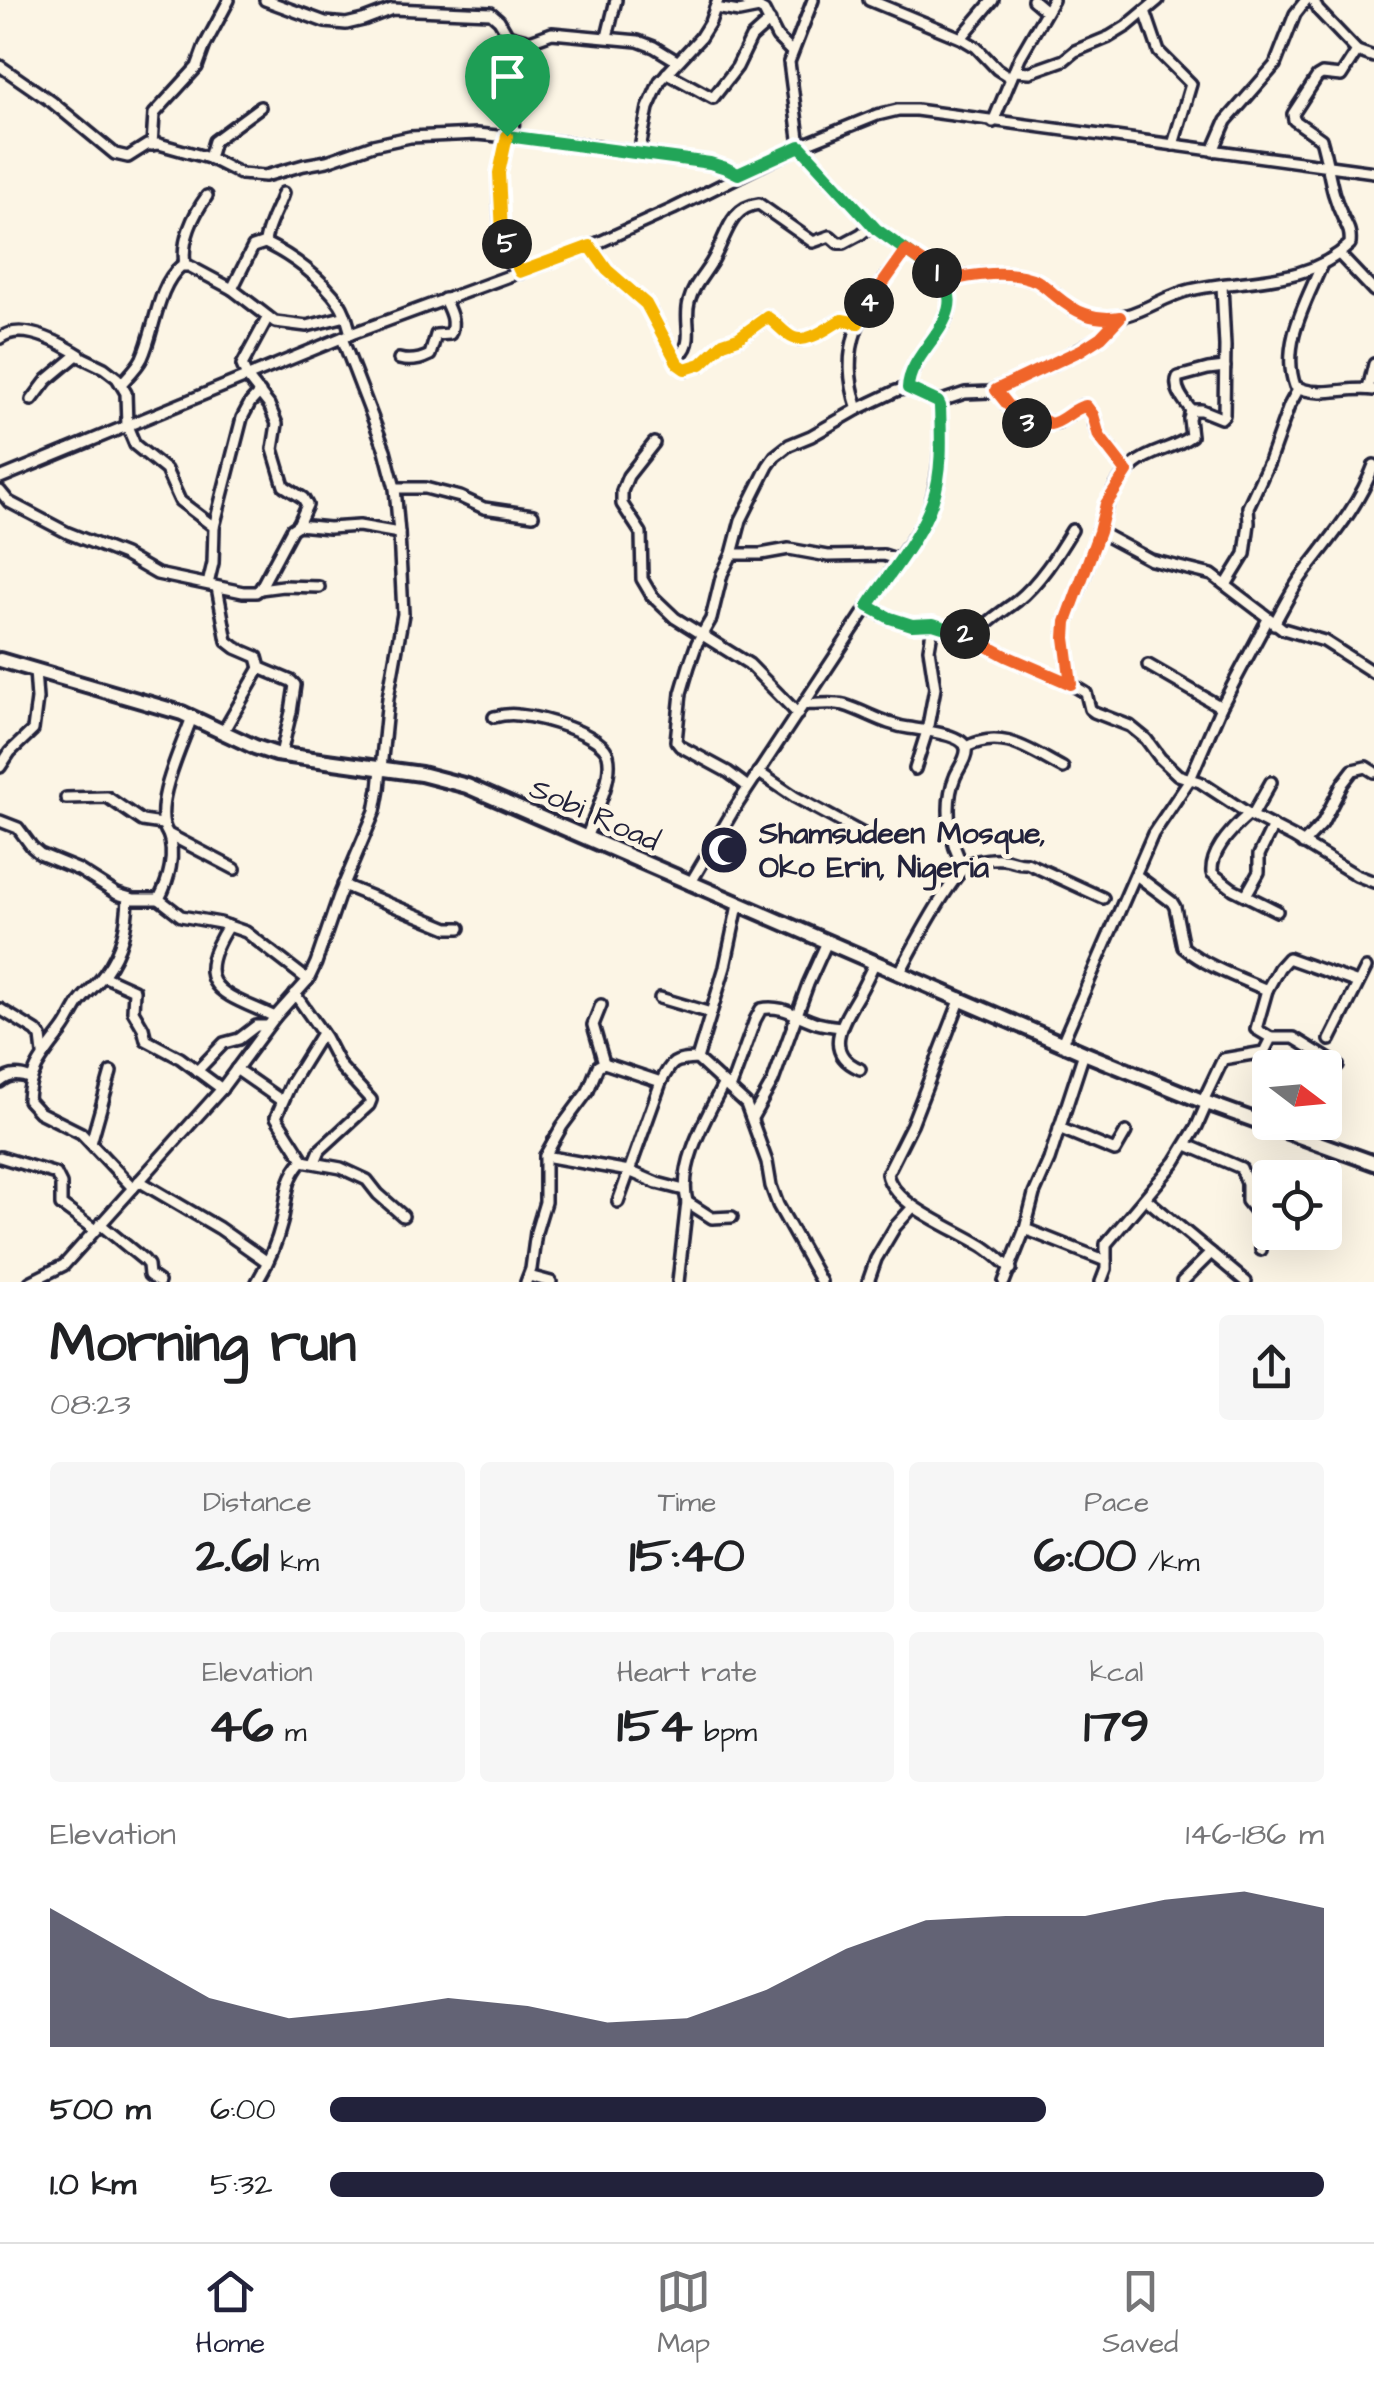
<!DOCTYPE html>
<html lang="en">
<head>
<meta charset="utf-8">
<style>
  :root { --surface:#fff; --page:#f6f6f6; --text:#202124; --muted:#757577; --line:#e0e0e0; --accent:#22223b }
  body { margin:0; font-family:"Architects Daughter",sans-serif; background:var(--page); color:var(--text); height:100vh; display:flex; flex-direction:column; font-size:38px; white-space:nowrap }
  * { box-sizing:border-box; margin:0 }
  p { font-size:32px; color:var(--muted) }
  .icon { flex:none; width:55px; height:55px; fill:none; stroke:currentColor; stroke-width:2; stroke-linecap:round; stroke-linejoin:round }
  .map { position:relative; height:1282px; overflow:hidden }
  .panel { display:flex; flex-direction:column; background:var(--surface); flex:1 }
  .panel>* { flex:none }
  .needle { width:65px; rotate:106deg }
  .buttons { position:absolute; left:1252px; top:1050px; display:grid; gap:20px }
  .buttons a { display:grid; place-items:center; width:90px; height:90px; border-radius:10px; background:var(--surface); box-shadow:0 10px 40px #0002; font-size:50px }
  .pin { position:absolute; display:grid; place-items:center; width:85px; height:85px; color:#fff; margin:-102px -42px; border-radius:50% 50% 50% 0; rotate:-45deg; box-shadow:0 0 10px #0007 }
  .pin .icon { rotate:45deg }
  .km { position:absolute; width:50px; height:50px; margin:-25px; border-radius:50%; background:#222; color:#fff; font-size:28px; line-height:50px; text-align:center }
  .round { display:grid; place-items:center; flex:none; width:105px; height:105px; border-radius:10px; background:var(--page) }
  .summary { display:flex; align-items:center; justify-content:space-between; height:170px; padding:0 50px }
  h1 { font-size:55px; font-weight:800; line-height:75px }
  .figures { display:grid; grid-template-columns:repeat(3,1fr); gap:15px; height:170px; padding:10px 50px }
  .figures div { display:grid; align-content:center; border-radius:10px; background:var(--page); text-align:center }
  .figures b { font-size:50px; font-weight:800 }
  .figures small { font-size:28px; font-weight:400 }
  .figures p { font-size:28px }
  .chart { height:280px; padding:20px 50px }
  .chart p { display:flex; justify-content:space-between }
  .chart svg { width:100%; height:180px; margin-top:10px; fill:var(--accent); opacity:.7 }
  ul { padding:0 50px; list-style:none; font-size:32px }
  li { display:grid; grid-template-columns:160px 120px 1fr; align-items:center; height:75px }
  li i { height:25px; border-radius:12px; background:var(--accent) }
  .dock { display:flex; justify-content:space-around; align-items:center; height:140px; border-top:2px solid var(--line); background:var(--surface); font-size:28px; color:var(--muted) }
  .dock a { display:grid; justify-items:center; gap:5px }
  .dock .active { color:var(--accent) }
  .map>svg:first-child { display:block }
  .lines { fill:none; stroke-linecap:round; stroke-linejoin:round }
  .minor-casing { stroke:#22223b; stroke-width:16 }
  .highway-casing { stroke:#22223b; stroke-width:20 }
  .minor { stroke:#fcf5e5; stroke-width:9 }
  .highway { stroke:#fcf5e5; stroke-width:12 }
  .split-1-casing { stroke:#fff; stroke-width:20 }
  .split-2-casing { stroke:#fff; stroke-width:20 }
  .split-3-casing { stroke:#fff; stroke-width:20 }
  .split-4-casing { stroke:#fff; stroke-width:20 }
  .split-5-casing { stroke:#fff; stroke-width:20 }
  .split-6-casing { stroke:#fff; stroke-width:20 }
  .split-1 { stroke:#22a559; stroke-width:12 }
  .split-2 { stroke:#22a559; stroke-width:12 }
  .split-3 { stroke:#f0652b; stroke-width:12 }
  .split-4 { stroke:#f0652b; stroke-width:12 }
  .split-5 { stroke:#f5b400; stroke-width:12 }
  .split-6 { stroke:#f5b400; stroke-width:12 }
  .labels { text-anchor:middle; stroke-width:10; stroke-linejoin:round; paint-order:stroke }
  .street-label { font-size:30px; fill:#22223b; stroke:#fcf5e5 }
  .poi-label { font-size:30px; font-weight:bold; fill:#22223b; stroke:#fcf5e5; text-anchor:start }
</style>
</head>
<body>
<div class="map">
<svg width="1374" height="1282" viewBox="0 0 1374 1282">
  <rect width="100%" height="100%" fill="#fcf5e5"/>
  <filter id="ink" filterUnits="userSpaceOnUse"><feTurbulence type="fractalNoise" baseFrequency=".01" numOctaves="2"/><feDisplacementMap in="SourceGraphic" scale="20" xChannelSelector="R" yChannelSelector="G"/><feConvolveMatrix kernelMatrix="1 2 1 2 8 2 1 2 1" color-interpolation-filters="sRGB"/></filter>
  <g filter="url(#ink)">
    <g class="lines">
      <g class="minor-casing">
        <g id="minor">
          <polyline points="265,0 325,22 346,24 363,20 392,9 491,13 499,20 506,32 498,60 496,76 499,85 514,105 513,137"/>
          <polyline points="743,0 764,11 777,37 792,52"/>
          <polyline points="869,0 961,38 976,47 997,69 1011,78"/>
          <polyline points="1033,0 1046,11"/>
          <polyline points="1313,0 1318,10 1357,51 1374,57"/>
          <polyline points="715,8 739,12 759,8"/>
          <polyline points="1145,11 1159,52 1191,84 1173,145"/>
          <polyline points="507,35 530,41 552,33 638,41 654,47 677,61"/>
          <polyline points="607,37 616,0"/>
          <polyline points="961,38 993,0"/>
          <polyline points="0,66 52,102 115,154 128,157 147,145 159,144 209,158 241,174 265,176 304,165 327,161 373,145 410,137 477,134 560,142 709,163 726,168 738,174"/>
          <polyline points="1014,71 1030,72 1064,60 1075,51 1109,37 1127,26 1158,0"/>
          <polyline points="667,73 713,98 737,67 751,38 770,21"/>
          <polyline points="993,122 1020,57 1053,0"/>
          <polyline points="507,136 499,173 500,215 502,233 520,273"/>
          <polyline points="152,145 154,114 197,67 205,45 229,0"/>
          <polyline points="1213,151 1226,121 1275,65 1295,14 1306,0"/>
          <polyline points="639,153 648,108 660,81 700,38 710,22 718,0"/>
          <polyline points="209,158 214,141 260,107"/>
          <path d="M 265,243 C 266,227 278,209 283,193"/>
          <path d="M 591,246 L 607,271 L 646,304 L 678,364 L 685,369 L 701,364 L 723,343 L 738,338 L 767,317 C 776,322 785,334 794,338 C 810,343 828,326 841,320 L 858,323"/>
          <polyline points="1339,254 1374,291"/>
          <path d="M 1322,264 C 1307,301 1280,344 1295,386 C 1320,399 1346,386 1374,390"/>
          <path d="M 185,265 C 181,241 193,215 207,196"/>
          <path d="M 945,282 C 971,274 1019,268 1043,285 C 1060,297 1073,314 1095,317 C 1133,323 1156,298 1190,290 C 1246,277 1305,287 1350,244 C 1351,234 1349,229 1344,220 C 1329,190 1330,169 1321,139 L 1294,120 L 1293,114 L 1317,77 L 1322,74 L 1341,76 L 1357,51"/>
          <path d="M 232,289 L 253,247 L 265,243 C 292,256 323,279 340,304 C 346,313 348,324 351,334"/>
          <polyline points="268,317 242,365 247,377 269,405 277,424 273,449 284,486 303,498 307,505 298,525"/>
          <path d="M 0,338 C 22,322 59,342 80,355"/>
          <path d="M 399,359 C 410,362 420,360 430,355 L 436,335 L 450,334 C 456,321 449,310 444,299"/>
          <path d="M 675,359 C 698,344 683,324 689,302 C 694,282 708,272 716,254 C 727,233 731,207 759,204 L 813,242 L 830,236 L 838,243 L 844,243 L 861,234 L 872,225"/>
          <path d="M 121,384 C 128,376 137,368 142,358 C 155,330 157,286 181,266 L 189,266 L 232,289 L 275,322 L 307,326 L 346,316"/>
          <path d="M 996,389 L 1007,405 L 1030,425 L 1039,418 C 1062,430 1062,416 1082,406 L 1088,408 L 1094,419 L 1097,432 L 1127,472"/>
          <polyline points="1368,389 1374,364"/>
          <polyline points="32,400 47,380 77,355 104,368 117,378 126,393 127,426 135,445 166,470 180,501 214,527 213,563 208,584"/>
          <polyline points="938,402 965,393 990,392 1053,364 1101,337 1120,317"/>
          <path d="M 858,409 C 834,340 868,303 906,251"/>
          <polyline points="1191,410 1201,410 1221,418 1224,415 1225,346 1222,285"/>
          <polyline points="654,443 628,476 622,491 622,504 641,533 642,579 652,596 675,618 749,664 798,714"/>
          <polyline points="0,478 351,334 591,246 673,209 800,146 877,115 898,110 916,110 1374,172"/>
          <polyline points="395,488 425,488 460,497 484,508 533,515"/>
          <polyline points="0,491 9,502 68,533 124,555 157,574 243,592 256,592 260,589 292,529 298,525 329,528 359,526 399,533"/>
          <polyline points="214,527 242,418 250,403 260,392"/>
          <polyline points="1099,532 1151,560 1212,575 1283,629 1324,641 1374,673"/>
          <polyline points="732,554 761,554 789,549 828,556 883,555 899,560"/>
          <polyline points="1226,585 1245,554 1249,523 1248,507 1269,462 1289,406 1299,388"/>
          <polyline points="217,587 227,641 236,648 257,657 260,668 291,681 295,685 291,712 281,754"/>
          <polyline points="260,589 283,586 319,587"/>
          <polyline points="868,607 890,618 912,625 933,625 973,637 1006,656 1071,684 1086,693 1090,709 1094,712 1130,726 1146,739 1160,758 1178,775 1200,782 1252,816 1293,837 1356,875 1374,882"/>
          <path d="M 1274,624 C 1283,608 1291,591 1302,576 C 1329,540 1358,508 1374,465"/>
          <path d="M 973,637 C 986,622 1001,613 1017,601 C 1040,582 1057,555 1072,530"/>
          <polyline points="1148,665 1221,707"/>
          <path d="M 1071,684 L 1065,638 L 1066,622 C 1075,600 1084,578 1091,555 C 1102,522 1107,487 1135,464 C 1152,450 1172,450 1191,436 L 1189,419 L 1191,410 C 1184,401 1173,388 1178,377 L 1208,369 L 1225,367"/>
          <path d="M 805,704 C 817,705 832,702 844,705 C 867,712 885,725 909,728 C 921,730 963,734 966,748 C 968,757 958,769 955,777 C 944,803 949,844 964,867"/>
          <path d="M 192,717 C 183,744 150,809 168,834 L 235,869"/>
          <path d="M 494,717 C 502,715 510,714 518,715 C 539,717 602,733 608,755 C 614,777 594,817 586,838"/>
          <polyline points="223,732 260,668"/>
          <path d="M 966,747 C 1003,728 1030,751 1063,768"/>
          <polyline points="0,767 10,752 33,730 37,699 35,670"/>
          <polyline points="915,769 927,731 935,688 929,649 933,625"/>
          <polyline points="758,772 795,797 867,836"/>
          <polyline points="748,787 728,772 680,746 676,741 681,693 689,666 697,643 711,619 722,574 732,554 741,520 768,466 775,456 789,445 811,436 858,409 896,391 908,388"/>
          <polyline points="66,798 107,797 142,821 162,824"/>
          <path d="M 1249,814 C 1233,828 1210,851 1212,873 L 1233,889 L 1277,911"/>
          <polyline points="1252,816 1271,782"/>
          <polyline points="0,821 18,828 32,847 40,854 79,870 117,894 134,899 159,899 181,916 220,923 246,932 308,980"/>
          <polyline points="1303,844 1322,824 1343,783 1353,770 1366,767 1374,772"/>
          <path d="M 1136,875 L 1172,902 L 1175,907 L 1183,947 C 1205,966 1239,978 1267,990 L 1279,968 L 1288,958 L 1358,983"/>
          <path d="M 690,884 L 733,811 L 925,520 C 940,483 942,445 940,406 L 938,402 L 908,388 C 909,348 977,317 937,274 L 876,229 L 800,146 L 789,62 L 813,0"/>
          <polyline points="343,885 448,928 460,928"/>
          <polyline points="1246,895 1259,872 1259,855 1273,826"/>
          <path d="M 128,898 C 127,926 122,950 105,973 C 98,984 87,992 79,1003 C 73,1012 69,1022 63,1030 C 46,1053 29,1070 28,1100 L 39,1112 L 81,1133 L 133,1188"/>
          <path d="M 159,899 C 169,880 176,855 168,834"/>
          <path d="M 228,926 C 188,989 224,993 275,1017"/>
          <path d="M 900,972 C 911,952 954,868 973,862 C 981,860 995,858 1004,859 C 1013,860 1017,864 1027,863 L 1103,898"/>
          <polyline points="103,976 134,990 133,1011 143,1028 146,1040 180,1058 222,1089"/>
          <polyline points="1267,990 1256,1029 1271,1038"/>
          <polyline points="295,994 325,1037 340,1066 371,1100 369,1105 320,1150 315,1162"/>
          <polyline points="660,998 711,1013"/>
          <path d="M 961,998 L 912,1124 L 887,1174 C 894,1207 960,1230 986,1248 C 995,1254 1003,1262 1011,1269"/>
          <polyline points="601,1005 593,1025 604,1063"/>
          <polyline points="0,1009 36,1031 41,1037 43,1054"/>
          <polyline points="1330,1040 1366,968"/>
          <polyline points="1062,1043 1153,834 1190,779 1221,707 1268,619"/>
          <polyline points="697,1059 725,967 738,905"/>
          <polyline points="236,1069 282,1101"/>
          <path d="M 860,1069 C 820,1052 845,1018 860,992 C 865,983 870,972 875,962"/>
          <polyline points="197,1071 224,1043 239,1039 256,1026 268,1026"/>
          <path d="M 0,1082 C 9,1074 20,1074 31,1079"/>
          <path d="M 730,1089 L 755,1020 L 761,1009 C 781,1004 798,1017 817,1023 C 824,1025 833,1026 841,1027"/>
          <polyline points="1203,1101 1223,1059 1264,1052 1271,1038 1294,1038 1338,1065"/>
          <polyline points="752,1118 773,1081 808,984 827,942"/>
          <polyline points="1059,1128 1115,1151 1126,1132"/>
          <polyline points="91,1143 111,1072"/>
          <polyline points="1187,1145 1241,1168 1247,1183 1247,1201 1262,1220 1261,1250"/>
          <polyline points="545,1156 629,1171 657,1183 684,1190"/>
          <polyline points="0,1157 56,1174 61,1184 61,1205 95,1230"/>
          <polyline points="304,1161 276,1117 291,1083 322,1033"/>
          <polyline points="139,1181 219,1228 266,1261"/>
          <polyline points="1145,1198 1246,1282"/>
          <path d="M 618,1202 L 661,1082 C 672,1061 673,1060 697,1059 L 746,1104 L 767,1162 L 771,1186 L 778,1205 L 821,1282"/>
          <polyline points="687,1202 712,1218 732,1217"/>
          <polyline points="100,1224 144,1260 148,1265 149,1275 159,1282"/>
          <polyline points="1025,1229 1106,1261"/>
          <polyline points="529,1276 551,1282"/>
          <polyline points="30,1282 64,1265 220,1091 275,1017 308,980 316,963 339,896 375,811 379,789 388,698 403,614 399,533 395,488 385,450 342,338"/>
          <path d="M 257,1282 C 267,1265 277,1242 282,1222 C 288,1197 284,1182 302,1161 L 341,1168 L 367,1180 L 378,1194 L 403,1216"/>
          <polyline points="526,1282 531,1269 536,1232 545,1202 545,1156 562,1126 588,1091 598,1066 604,1063 661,1082"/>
          <path d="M 678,1282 L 687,1202 C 678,1165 706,1118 723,1085"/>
          <polyline points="868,1282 876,1259 895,1227 913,1207"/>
          <polyline points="1004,1282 1025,1229 1034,1194 1049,1160 1084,1053"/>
          <polyline points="1101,1282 1106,1269 1106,1244 1175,1162 1197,1126 1207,1103"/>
          <polyline points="1182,1282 1211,1253"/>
        </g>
      </g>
      <g class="highway-casing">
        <polyline id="highway" points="0,660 182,713 255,747 276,754 421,774 467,786 1084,1053 1207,1103 1374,1163"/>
      </g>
      <use href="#minor" class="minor"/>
      <use href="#highway" class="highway"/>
    </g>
  </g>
  <g class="lines" filter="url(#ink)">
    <g class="split-1-casing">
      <polyline id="split-1" points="507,136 710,163 726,168 738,174 800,146 876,229 937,273"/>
    </g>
    <g class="split-2-casing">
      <path id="split-2" d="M 937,273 C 977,315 909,348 908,388 L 938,402 L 940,406 C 941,436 943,471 933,500 C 920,538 890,573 868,606 L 890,618 L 912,625 L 933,624 L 965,634"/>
    </g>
    <g class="split-3-casing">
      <path id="split-3" d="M 965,634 L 1006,656 L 1071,684 L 1065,638 L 1066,622 L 1099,532 L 1106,504 L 1127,472 L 1099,436 L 1093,415 L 1086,406 C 1072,408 1064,422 1050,424 L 1039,418 L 1032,424 L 1027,423"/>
    </g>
    <g class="split-4-casing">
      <path id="split-4" d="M 869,303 L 906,251 L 927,265 L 945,282 C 971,274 1012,269 1037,281 C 1044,285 1050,291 1056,296 C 1075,312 1093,321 1120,317 L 1101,337 L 1081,350 L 996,390 L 1008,405 L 1027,423"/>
    </g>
    <g class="split-5-casing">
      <path id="split-5" d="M 507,244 L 520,272 L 590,246 L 607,270 L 646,304 L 678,364 L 685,369 L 701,364 L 723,343 L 738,338 L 767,317 C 776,322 785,335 794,338 C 810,343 829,326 842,320 L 858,323 L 869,303"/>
    </g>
    <g class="split-6-casing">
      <polyline id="split-6" points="507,244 502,233 499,173 507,136"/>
    </g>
    <use href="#split-1" class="split-1"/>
    <use href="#split-2" class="split-2"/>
    <use href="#split-3" class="split-3"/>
    <use href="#split-4" class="split-4"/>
    <use href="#split-5" class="split-5"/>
    <use href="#split-6" class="split-6"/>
  </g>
  <defs>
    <g id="mosque-disc" transform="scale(2.5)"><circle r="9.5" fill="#22223b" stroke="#fcf5e5"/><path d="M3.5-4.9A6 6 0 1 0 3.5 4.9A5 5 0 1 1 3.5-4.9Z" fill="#fff"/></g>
  </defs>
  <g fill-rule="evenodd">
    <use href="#mosque-disc" x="724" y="850"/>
  </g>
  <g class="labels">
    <g class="street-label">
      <text transform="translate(595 814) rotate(24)" y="10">Sobi Road</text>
    </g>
    <g class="poi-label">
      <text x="759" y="843">Shamsudeen Mosque,<tspan x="759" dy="34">Oko Erin, Nigeria</tspan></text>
    </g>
  </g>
</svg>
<div class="buttons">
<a><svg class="needle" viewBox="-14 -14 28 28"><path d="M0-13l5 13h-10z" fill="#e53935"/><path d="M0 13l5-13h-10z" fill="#757577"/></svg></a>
<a><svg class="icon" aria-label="locate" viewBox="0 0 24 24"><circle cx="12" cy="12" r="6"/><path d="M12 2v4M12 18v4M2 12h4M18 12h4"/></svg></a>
</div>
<div class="pin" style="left:507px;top:136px;background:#1e9e55"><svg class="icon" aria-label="arrive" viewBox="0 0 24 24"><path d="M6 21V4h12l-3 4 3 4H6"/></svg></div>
<b class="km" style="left:937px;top:273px">1</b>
<b class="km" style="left:965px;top:634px">2</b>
<b class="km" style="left:1027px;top:423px">3</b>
<b class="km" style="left:869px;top:303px">4</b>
<b class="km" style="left:507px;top:244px">5</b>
</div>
<section class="panel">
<div class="summary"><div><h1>Morning run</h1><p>08:23</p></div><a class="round"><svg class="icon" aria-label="share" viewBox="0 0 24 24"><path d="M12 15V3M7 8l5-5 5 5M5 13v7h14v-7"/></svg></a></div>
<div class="figures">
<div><p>Distance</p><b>2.61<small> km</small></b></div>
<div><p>Time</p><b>15:40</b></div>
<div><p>Pace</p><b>6:00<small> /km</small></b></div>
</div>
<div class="figures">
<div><p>Elevation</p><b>46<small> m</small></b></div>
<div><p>Heart rate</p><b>154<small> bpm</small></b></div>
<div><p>kcal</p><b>179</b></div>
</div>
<div class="chart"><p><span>Elevation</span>146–186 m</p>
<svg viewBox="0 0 160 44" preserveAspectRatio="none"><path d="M0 44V10L10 21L20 32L30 37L40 35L50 32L60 34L70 38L80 37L90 30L100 20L110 13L120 12L130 12L140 8L150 6L160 10V44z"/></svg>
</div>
<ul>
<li><b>500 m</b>6:00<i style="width:72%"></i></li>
<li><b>1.0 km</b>5:32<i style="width:100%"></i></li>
</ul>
</section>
<nav class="dock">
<a class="active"><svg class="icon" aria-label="home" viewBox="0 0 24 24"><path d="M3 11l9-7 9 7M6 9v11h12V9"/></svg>Home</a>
<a><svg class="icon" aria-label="map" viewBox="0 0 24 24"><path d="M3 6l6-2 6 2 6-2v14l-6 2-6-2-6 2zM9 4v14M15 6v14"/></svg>Map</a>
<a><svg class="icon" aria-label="saved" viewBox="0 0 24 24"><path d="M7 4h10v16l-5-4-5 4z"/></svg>Saved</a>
</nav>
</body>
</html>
